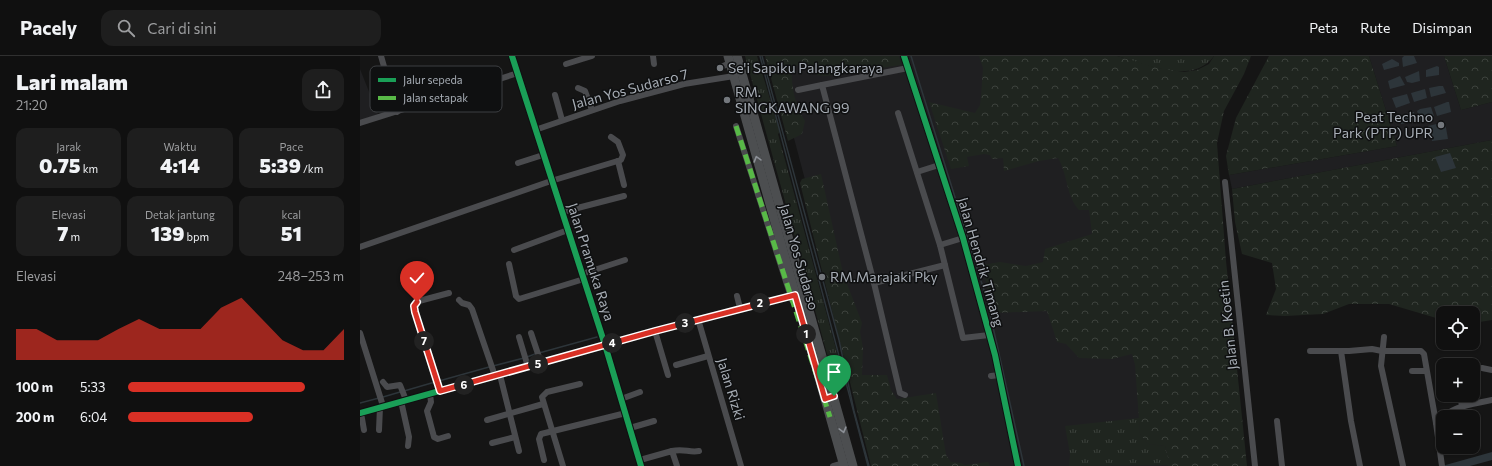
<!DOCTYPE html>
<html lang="id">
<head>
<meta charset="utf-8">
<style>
  :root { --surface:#101010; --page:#1e1e1e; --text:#f1f3f6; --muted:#9c9d9f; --line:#303030; --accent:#d93025 }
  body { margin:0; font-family:Commissioner,sans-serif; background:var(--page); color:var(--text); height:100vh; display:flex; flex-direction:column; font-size:15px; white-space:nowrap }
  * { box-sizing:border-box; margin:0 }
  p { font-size:13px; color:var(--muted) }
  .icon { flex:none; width:22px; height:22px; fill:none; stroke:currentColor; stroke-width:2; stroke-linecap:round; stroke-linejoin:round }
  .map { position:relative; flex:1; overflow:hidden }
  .sheet { display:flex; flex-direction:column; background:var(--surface); width:360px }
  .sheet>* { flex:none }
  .fabs { position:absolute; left:1076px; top:250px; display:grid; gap:8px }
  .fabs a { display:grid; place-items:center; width:44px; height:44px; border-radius:8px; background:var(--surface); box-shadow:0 1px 3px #0004,0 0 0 1px var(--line); font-size:20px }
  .pin { position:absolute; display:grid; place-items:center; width:34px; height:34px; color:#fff; margin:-41px -17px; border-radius:50% 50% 50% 0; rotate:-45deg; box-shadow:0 0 4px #0007 }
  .pin .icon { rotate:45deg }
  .km { position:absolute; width:20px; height:20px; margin:-10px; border-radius:50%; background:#222; color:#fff; font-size:11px; line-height:20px; text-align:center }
  .round { display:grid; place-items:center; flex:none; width:42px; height:42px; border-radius:12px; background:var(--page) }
  .head { display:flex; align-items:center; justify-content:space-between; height:68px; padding:0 16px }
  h1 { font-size:22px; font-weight:800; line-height:30px }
  .metrics { display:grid; grid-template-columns:repeat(3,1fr); gap:6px; height:68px; padding:4px 16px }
  .metrics div { display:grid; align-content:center; border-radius:10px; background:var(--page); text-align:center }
  .metrics b { font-size:20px; font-weight:800 }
  .metrics small { font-size:11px; font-weight:400 }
  .metrics p { font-size:11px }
  .chart { height:112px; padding:8px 16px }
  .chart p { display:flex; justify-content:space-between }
  .chart svg { width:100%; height:72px; margin-top:4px; fill:var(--accent); opacity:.7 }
  ul { padding:0 16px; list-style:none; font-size:13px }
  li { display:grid; grid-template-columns:64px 48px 1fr; align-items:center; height:30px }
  li i { height:10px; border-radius:5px; background:var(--accent) }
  header { display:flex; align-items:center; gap:24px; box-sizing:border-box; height:56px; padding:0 20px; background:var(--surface); border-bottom:1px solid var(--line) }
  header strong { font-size:19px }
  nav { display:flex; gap:22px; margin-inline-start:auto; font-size:14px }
  .search { width:280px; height:36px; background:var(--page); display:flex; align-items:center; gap:10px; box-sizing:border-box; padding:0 14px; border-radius:12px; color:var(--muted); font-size:15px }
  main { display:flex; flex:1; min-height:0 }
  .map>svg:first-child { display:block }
  .built { fill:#1f1f21 }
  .grass { fill:url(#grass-tufts) }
  .forest { fill:url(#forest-crowns) }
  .water { fill:#2d353a }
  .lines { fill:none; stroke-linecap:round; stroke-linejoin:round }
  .stream { stroke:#2d353a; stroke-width:1.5 }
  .street { stroke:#4a4b4e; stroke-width:6 }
  .primary { stroke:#4c4e50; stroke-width:9 }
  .quiet { stroke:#58b947; stroke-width:5; stroke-dasharray:10 5; stroke-linecap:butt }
  .cycleway-casing { stroke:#0f1011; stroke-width:8 }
  .cycleway { stroke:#1a9f57; stroke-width:6 }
  .oneway { stroke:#8c9097 }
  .route-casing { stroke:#fff; stroke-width:8 }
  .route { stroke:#d93025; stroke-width:5 }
  .poi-dot { fill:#74787d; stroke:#0f1011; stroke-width:1.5 }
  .labels { text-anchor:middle; stroke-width:3; stroke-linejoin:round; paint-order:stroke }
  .poi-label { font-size:14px; fill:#a7adb5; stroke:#0f1011; text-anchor:start }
  .street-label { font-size:14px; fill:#a7adb5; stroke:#0f1011 }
  .key { fill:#0f1011; stroke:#3d3f42; stroke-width:1 }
  .key-label { font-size:11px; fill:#a7adb5 }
</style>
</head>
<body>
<header>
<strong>Pacely</strong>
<div class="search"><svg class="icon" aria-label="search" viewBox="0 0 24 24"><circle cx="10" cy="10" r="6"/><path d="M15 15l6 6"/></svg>Cari di sini</div>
<nav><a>Peta</a><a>Rute</a><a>Disimpan</a></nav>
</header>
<main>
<section class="sheet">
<div class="head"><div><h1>Lari malam</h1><p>21:20</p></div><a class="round"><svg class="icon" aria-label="share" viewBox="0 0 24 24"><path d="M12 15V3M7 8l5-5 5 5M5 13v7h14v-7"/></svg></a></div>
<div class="metrics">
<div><p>Jarak</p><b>0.75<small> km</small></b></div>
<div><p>Waktu</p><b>4:14</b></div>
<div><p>Pace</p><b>5:39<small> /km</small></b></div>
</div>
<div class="metrics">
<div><p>Elevasi</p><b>7<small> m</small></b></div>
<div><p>Detak jantung</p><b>139<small> bpm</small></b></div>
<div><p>kcal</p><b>51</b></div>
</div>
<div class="chart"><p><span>Elevasi</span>248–253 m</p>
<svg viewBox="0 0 160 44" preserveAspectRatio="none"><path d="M0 44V25L10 25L20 32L30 32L40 32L50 25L60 19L70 25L80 25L90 25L100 12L110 6L120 19L130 32L140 38L150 38L160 25V44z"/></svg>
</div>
<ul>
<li><b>100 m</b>5:33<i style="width:82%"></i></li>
<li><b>200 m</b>6:04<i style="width:58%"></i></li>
</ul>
</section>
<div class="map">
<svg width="1132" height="410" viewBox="0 0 1132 410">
  <defs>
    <pattern id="grass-tufts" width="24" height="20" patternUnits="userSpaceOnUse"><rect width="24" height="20" fill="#1f251f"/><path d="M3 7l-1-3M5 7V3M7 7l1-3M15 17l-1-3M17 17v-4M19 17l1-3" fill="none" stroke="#3d423d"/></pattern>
    <pattern id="forest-crowns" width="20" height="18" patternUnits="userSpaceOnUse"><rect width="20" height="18" fill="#1f251f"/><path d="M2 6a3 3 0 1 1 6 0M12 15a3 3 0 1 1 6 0" fill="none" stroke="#3d423d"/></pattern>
  </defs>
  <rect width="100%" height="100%" fill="#151515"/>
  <g class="built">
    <polygon points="447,0 642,0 712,70 820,410 521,410 414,7"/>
    <polygon points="1009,0 1084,0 1101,54 1132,46 1132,84 872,133 869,119 1037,90"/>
    <polygon points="0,13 18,58 0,65"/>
  </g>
  <g class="grass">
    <polygon points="385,0 397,0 420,76 418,78 486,330 477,334"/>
    <path d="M 757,0 L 854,0 C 832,30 786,8 757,0 Z"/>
    <polygon points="779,362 780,378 788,388 805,390 810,409 709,410 710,398 705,370"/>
  </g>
  <g class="forest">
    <path d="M 405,0 L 539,0 L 541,9 L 466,20 L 456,19 L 451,9 L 442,7 L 432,12 C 431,31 435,49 445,65 L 442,78 L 428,85 Z"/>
    <path d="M 619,0 L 757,0 L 798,12 L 824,16 L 837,14 L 849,8 L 854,0 L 891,0 L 884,18 L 864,55 L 857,87 L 866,205 L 887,410 L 806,410 L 810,409 L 805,390 L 788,388 L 780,378 L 775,309 L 772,298 L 752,303 L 719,302 L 706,288 L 697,286 L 687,255 L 633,257 L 622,209 L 640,206 L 666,210 L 683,206 L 685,193 L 732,178 L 729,154 L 719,154 C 706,140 708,119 698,102 L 679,105 L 644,115 L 643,102 L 632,103 L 630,99 L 624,98 L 607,101 L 609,110 L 591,113 L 569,46 L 615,57 L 620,49 L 621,40 L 623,12 Z"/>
    <polygon points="909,0 1009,0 1037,90 869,119 866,100 876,62"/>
    <polygon points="1084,0 1132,0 1132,46 1101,54"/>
    <polygon points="1132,84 1132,264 1113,267 1113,257 1083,257 1083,264 1029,248 989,248 963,258 925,260 906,259 916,233 912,207 882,198 875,166 872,133"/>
    <polygon points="461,118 483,217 502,267 500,276 503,292 502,319 527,319 531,334 537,343 576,337 586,399 591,406 601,407 605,409 628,406 630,410 511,410 440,127 442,123"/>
  </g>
  <g class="water">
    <polygon points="1044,0 1054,0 1057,7 1043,11 1042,2"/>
    <polygon points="1032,3 1039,7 1039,10 1024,14 1022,8"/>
    <polygon points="1077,10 1079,11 1079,19 1066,21 1066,14"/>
    <polygon points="1059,15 1060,25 1052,27 1047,26 1045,21"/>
    <polygon points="1040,20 1045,29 1030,33 1028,25"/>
    <polygon points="1079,30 1083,30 1086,37 1071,41 1069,32"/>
    <polygon points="1065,33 1067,42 1054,46 1051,37"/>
    <polygon points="1047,38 1050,47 1036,52 1032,42"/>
    <polygon points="1087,46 1089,46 1091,56 1077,60 1074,51"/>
    <polygon points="1071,51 1074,60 1060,65 1057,55 1060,53"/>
    <polygon points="1053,56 1054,56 1056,65 1041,68 1039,60"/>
    <polygon points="1085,66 1088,83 1072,85 1068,70"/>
    <polygon points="1090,97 1096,112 1081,116 1075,101"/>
    <polygon points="1132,396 1132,404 1110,410 1082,410"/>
  </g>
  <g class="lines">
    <g class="stream">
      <polyline points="400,0 508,410"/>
      <polyline points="402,0 479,284 494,355 509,410"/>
      <polyline points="551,0 627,244 664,410"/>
      <polyline points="179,297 237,281"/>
      <polyline points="167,301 175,298"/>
      <polyline points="133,310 164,302"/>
      <polyline points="79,325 129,311"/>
      <polyline points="44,335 75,326"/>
      <polyline points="23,341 40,336"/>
      <polyline points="0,347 19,342"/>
    </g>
    <g class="street">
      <polyline points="21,0 37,56"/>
      <polyline points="152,0 245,289 281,410"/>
      <polyline points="293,0 294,8"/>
      <polyline points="544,0 603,182 635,299 658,410"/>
      <polyline points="206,8 232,0"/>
      <polyline points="361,11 370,7"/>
      <polyline points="218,32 225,35 232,54"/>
      <polyline points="438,34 462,29"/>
      <polyline points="195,39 202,64"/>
      <polyline points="538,57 580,189 603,282 629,279"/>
      <polyline points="0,67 158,17"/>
      <polyline points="376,70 432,244"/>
      <polyline points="175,74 260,45 324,28 374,20"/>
      <polyline points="258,105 264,129"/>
      <polyline points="158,107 183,99"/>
      <polyline points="557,116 579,109"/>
      <polyline points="865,126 895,410"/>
      <polyline points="202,156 264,140"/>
      <polyline points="580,189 603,182"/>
      <polyline points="0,191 191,125 261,104 263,99 258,86 251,81"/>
      <polyline points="154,194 208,174"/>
      <polyline points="149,208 156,240 159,243 224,223"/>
      <polyline points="222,218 265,204"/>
      <polyline points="514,227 585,209"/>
      <polyline points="377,240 380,252"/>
      <polyline points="99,244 102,247 109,249 112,253 135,320"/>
      <polyline points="338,263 381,410"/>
      <polyline points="295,275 308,319"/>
      <polyline points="0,277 23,350"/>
      <polyline points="171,277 181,307"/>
      <polyline points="159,281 168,311"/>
      <polyline points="1024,281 1021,310 1043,410"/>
      <polyline points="950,295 989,295 1012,293 1022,295 1061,295 1064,298 1076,367 1082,410"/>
      <polyline points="981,295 991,365 1000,410"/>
      <polyline points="316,309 348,300"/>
      <polyline points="1122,312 1132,314"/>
      <polyline points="1052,315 1066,315"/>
      <polyline points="140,319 159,395"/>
      <polyline points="631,320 639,319"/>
      <polyline points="23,326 27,331 40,329 46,344"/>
      <polyline points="80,335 54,253 56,248 59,245 89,237"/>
      <polyline points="70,338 71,346 67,355 74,381 78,383 88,380"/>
      <polyline points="545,339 540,337 514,227 462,29 548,12"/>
      <polyline points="1100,339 1102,350"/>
      <polyline points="261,343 280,336"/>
      <polyline points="41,345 49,381 48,390"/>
      <polyline points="0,357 295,275 435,239"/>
      <polyline points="1,357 4,374"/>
      <polyline points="127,364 183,348"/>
      <polyline points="917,365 922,410"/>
      <path d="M 1076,367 C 1093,349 1109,349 1132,344"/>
      <polyline points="270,372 294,365"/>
      <polyline points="19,374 20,351"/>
      <polyline points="132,387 155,381"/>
      <path d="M 312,395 C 324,392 329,397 339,395"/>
      <polyline points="184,404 179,383 181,378 266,357"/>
      <polyline points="280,404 312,395 317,410"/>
      <polyline points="203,410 182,341 187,336 220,328"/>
      <polyline points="473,410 483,407"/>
    </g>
    <g class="primary">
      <polyline points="368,0 484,410"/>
      <polyline points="377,0 493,410"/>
    </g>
    <polyline class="quiet" points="376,70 470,361"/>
    <g class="cycleway-casing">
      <g id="cycleway">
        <polyline points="152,0 245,289 281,410"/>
        <polyline points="544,0 603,182 635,299 658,410"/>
        <polyline points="0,357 295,275 435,239"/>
      </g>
    </g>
    <use href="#cycleway" class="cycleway"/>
  </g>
  <defs><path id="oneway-chevron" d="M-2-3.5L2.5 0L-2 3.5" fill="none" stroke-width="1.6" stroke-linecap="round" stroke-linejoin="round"/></defs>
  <g class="oneway">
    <use href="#oneway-chevron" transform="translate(397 103) rotate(-106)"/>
    <use href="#oneway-chevron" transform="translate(483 374) rotate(75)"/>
  </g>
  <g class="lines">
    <g class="route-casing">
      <polyline id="route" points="57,246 54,250 55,256 80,335 295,275 435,239 465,343 474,340"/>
    </g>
    <use href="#route" class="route"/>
  </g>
  <g class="poi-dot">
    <circle cx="360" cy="12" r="4"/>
    <circle cx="367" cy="44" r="4"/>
    <circle cx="1081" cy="69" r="4"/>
    <circle cx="462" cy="221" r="4"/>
  </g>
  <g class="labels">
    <g class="poi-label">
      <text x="368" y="17">Se'i Sapiku Palangkaraya</text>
      <text x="375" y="41">RM.<tspan x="375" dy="16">SINGKAWANG 99</tspan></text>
      <text x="1073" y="66" text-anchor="end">Peat Techno<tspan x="1073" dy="16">Park (PTP) UPR</tspan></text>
      <text x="470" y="226">RM.Marajaki Pky</text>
    </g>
    <g class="street-label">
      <text transform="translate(270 33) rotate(-15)" y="5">Jalan Yos Sudarso 7</text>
      <text transform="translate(439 201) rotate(74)" y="5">Jalan Yos Sudarso</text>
      <text transform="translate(231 206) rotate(72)" y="5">Jalan Pramuka Raya</text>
      <text transform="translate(621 206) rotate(74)" y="5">Jalan Hendrik Timang</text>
      <text transform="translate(868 269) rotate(-96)" y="5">Jalan B. Koetin</text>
      <text transform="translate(371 333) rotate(73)" y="5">Jalan Rizki</text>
    </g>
  </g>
  <rect x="10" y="10" width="132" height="46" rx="6" class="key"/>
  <rect x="18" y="22" width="18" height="4" fill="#1a9f57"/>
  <rect x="18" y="40" width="18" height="4" fill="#58b947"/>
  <g class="key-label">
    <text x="43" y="28">Jalur sepeda</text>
    <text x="43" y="46">Jalan setapak</text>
  </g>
</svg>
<div class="fabs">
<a><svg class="icon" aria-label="locate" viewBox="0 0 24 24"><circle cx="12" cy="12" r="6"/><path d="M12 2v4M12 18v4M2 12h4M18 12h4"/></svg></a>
<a>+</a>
<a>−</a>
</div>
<div class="pin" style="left:474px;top:340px;background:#1e9e55"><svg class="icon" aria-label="arrive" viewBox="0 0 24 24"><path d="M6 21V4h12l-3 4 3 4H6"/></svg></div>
<div class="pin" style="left:57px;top:246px;background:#d93025"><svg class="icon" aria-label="check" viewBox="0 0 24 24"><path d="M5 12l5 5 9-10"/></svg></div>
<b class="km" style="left:446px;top:278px">1</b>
<b class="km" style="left:400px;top:247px">2</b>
<b class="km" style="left:325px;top:267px">3</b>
<b class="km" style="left:252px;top:287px">4</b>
<b class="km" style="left:178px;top:308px">5</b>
<b class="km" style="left:104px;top:329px">6</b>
<b class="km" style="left:64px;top:285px">7</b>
</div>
</main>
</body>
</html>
